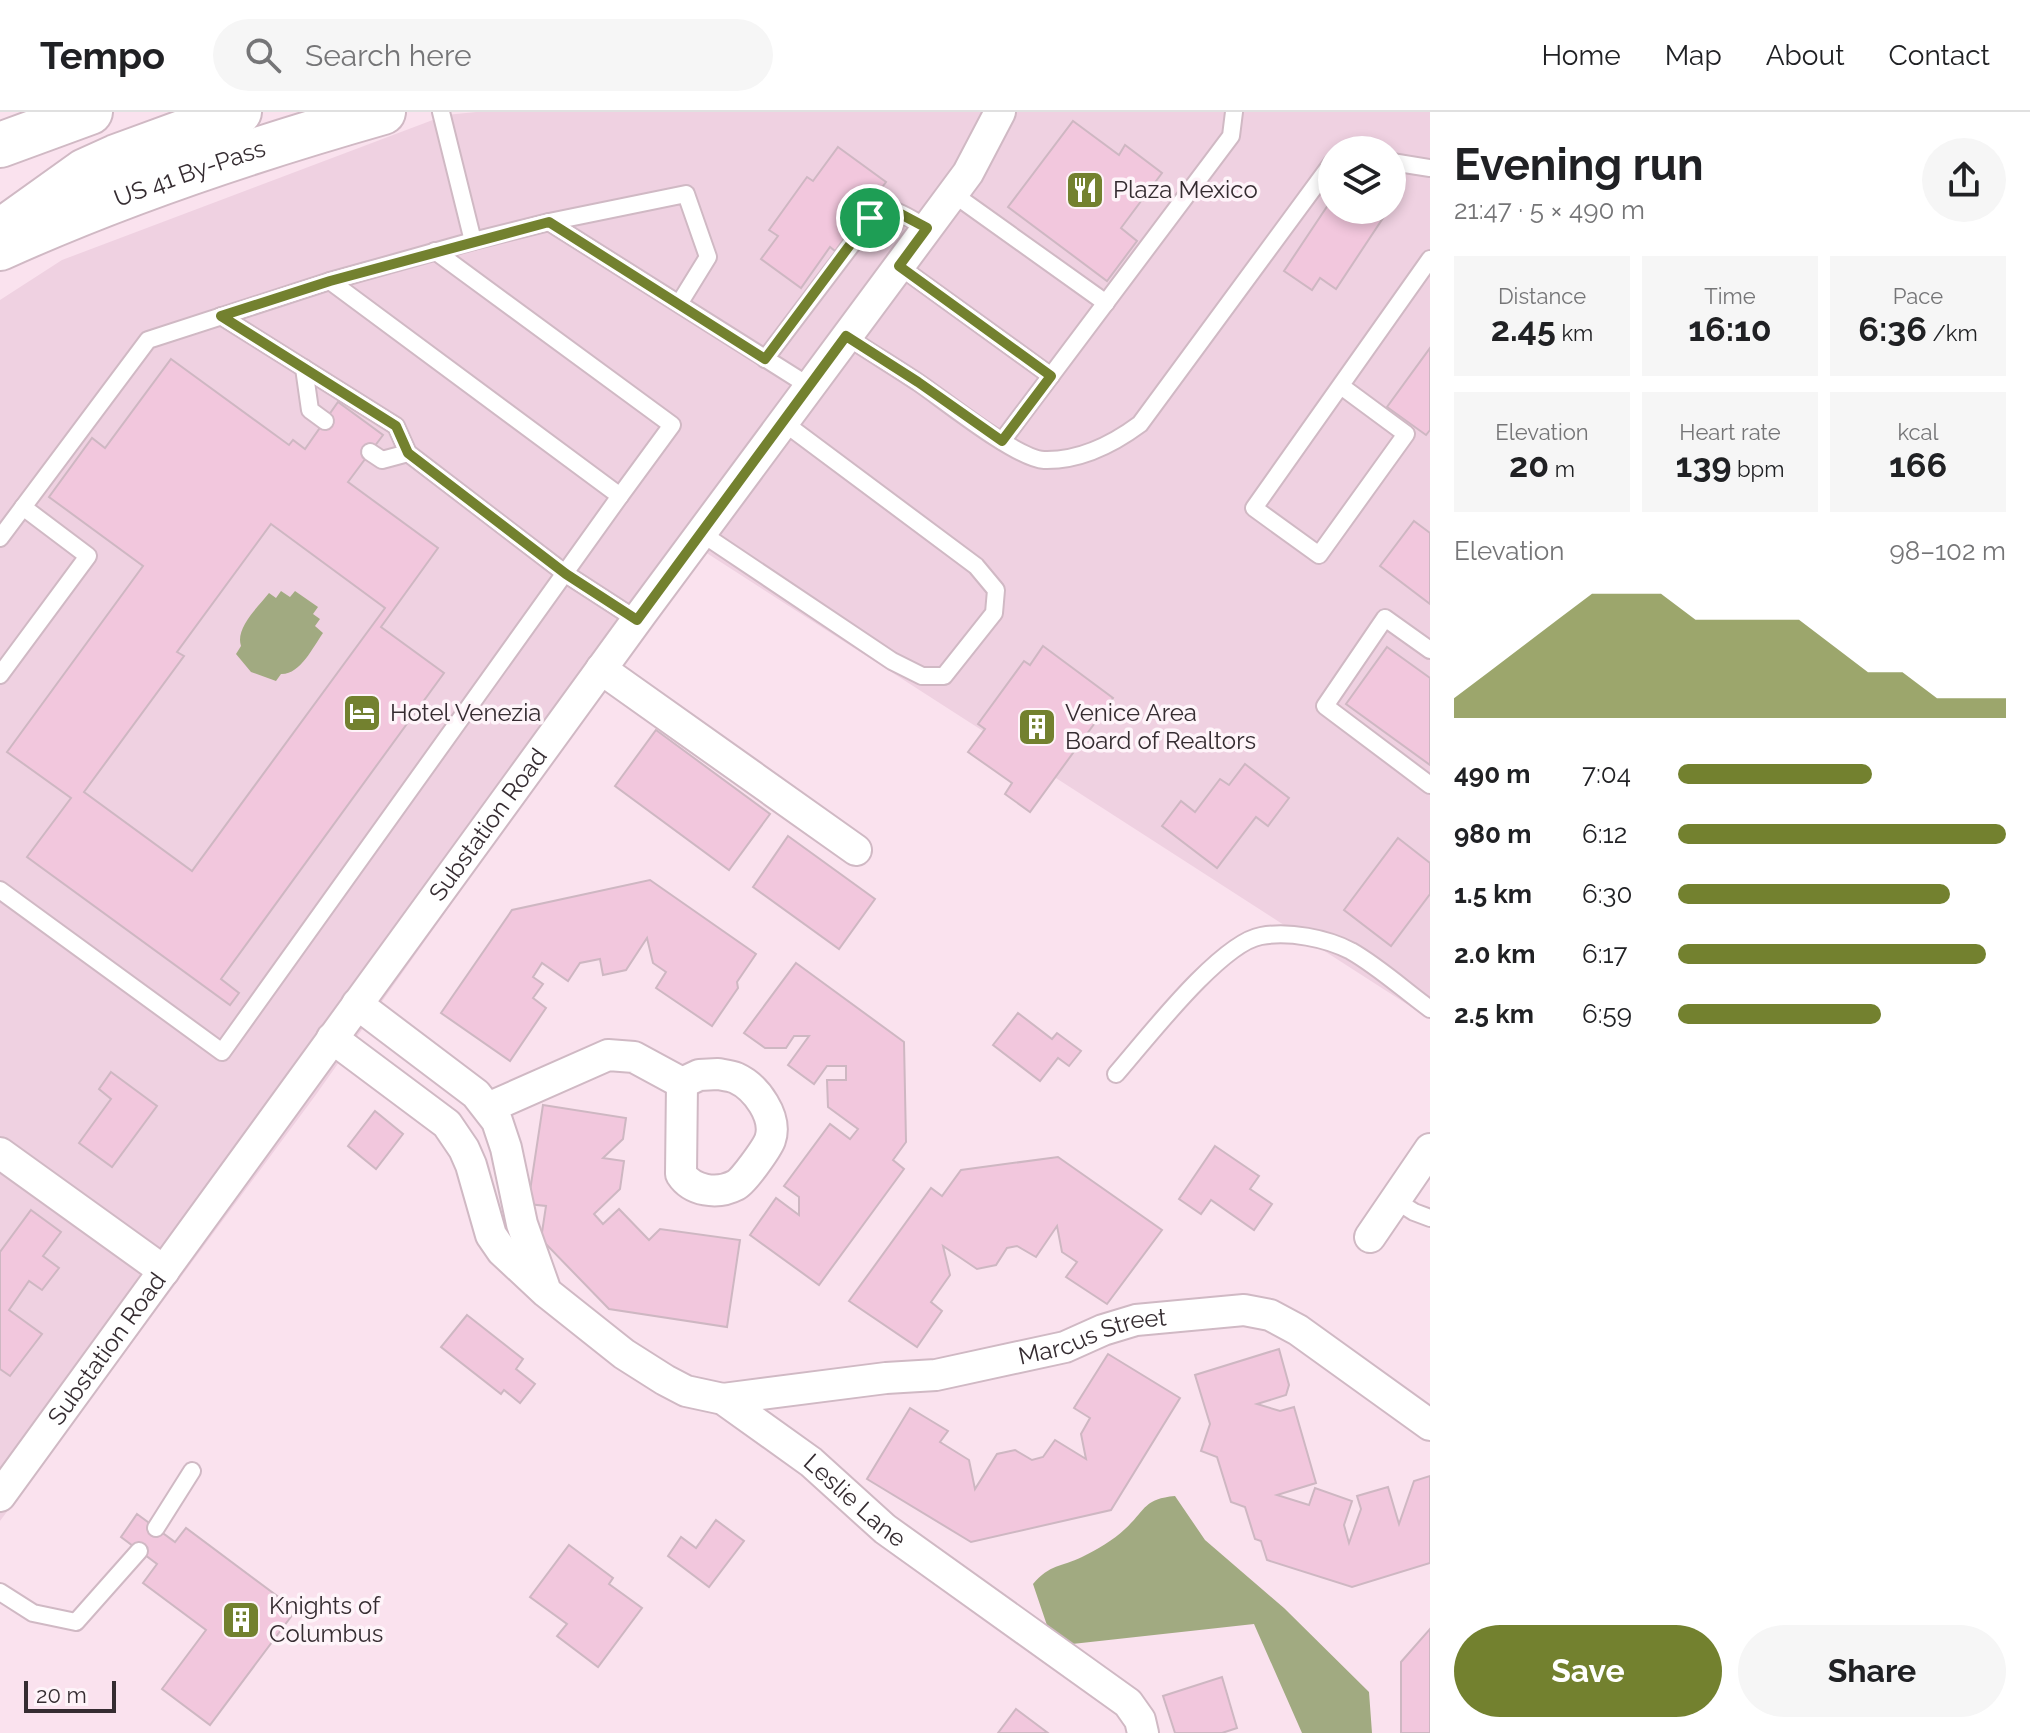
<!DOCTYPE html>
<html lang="en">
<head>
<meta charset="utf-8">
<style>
  :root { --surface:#fff; --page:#f6f6f6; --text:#202124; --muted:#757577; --line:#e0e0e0; --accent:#73812f }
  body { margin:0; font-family:Raleway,sans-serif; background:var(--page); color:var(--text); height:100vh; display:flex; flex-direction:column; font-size:30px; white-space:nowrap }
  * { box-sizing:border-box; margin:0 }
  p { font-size:26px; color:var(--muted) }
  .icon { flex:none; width:44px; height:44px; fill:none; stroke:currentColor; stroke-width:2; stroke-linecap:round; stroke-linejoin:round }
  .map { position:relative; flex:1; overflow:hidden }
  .panel { display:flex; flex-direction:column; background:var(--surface); width:600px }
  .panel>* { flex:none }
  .tools { position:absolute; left:1318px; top:24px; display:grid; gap:16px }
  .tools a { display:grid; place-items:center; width:88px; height:88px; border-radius:50%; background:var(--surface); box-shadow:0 4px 12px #0003; font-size:40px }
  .scale { position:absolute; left:24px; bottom:20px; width:92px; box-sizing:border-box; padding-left:8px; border:4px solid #352c31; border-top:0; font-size:22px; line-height:28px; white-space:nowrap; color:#352c31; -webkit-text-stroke:6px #fef4f9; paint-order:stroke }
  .pin { position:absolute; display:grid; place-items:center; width:68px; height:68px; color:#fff; margin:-34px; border:4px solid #fff; border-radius:50%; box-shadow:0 2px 8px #0007 }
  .round { display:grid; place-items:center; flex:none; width:84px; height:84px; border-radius:42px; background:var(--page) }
  .summary { display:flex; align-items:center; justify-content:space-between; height:136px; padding:0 24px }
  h1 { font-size:44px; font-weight:700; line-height:60px }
  .figures { display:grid; grid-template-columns:repeat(3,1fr); gap:12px; height:136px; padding:8px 24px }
  .figures div { display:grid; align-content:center; border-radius:0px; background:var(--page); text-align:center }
  .figures b { font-size:34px; font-weight:700 }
  .figures small { font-size:22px; font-weight:400 }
  .figures p { font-size:22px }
  .chart { height:224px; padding:16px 24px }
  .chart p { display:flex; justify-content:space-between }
  .chart svg { width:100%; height:144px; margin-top:8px; fill:var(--accent); opacity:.7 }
  .button { display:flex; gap:16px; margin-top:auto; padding:16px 24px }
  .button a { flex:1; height:92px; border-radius:48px; background:var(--accent); color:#fff; font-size:32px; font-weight:700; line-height:92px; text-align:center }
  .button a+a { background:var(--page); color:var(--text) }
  ul { padding:0 24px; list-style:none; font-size:26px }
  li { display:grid; grid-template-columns:128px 96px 1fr; align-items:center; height:60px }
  li i { height:20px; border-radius:10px; background:var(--accent) }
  header { display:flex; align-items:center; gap:48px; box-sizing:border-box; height:112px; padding:0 40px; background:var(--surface); border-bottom:2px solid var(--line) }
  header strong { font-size:38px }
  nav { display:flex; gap:44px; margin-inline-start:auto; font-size:28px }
  .search { width:560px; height:72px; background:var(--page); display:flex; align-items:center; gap:20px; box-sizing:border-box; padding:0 28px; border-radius:44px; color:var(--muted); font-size:30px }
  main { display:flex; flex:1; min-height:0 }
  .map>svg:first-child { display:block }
  .built { fill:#efd1e1; fill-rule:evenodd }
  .water { fill:#a1aa81 }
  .building { fill:#f2c7dd; stroke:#ceb7c2; stroke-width:2; fill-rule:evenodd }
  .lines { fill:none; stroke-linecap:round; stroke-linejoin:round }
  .service-casing { stroke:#d0b9c4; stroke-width:20 }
  .minor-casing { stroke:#d0b9c4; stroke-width:34 }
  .primary-casing { stroke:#d0b9c4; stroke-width:48 }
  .service { stroke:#fff; stroke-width:16 }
  .minor { stroke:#fff; stroke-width:30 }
  .primary { stroke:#fff; stroke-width:44 }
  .route-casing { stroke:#fff; stroke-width:16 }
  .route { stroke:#73812f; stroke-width:10 }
  .labels { text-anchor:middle; stroke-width:7; stroke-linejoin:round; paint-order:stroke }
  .street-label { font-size:24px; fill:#352c31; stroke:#fef4f9 }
  .poi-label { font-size:24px; fill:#352c31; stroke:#fef4f9; text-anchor:start }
</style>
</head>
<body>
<header>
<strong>Tempo</strong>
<div class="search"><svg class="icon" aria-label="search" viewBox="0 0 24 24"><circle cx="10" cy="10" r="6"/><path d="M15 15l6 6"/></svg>Search here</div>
<nav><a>Home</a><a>Map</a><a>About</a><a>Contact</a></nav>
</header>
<main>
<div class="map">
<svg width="1430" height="1621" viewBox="0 0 1430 1621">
  <rect width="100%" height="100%" fill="#fae2ee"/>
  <path class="built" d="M 476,0 L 1430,0 L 1430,907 L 702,438 L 315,984 L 0,1409 L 0,188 L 62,148 L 446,3 ZM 1332,38 L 1392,38 L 1392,98 L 1332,98 Z"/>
  <g class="water">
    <path d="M 281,479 L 290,485 L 295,479 L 318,495 L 313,502 L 320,507 L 315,514 L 323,521 C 313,535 300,563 281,562 L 276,569 L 251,560 L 236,542 L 241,534 C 235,516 258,495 269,481 L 276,486 Z"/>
    <path d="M 1175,1384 L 1205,1428 L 1284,1496 L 1369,1580 L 1372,1621 L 1302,1621 L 1254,1512 L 1054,1534 L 1033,1472 C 1050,1452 1061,1455 1082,1445 C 1096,1438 1114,1428 1125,1417 C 1146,1398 1143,1387 1175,1384 Z"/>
  </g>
  <g class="building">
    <polygon points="1073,9 1119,43 1125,33 1162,61 1121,116 1137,129 1107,169 1008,95"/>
    <polygon points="838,35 886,70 835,139 830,135 801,176 761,147 778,124 769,118 807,65 813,69"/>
    <polygon points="1332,87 1332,98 1377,98 1385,103 1336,177 1320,166 1312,178 1284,159"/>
    <polygon points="1430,236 1430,318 1426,323 1387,295"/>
    <path d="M 171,247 L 289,333 L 293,328 L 305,337 L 338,290 L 383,323 L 348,370 L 438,436 L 381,515 L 444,561 L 221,867 L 239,881 L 230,893 L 27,745 L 71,686 L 7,640 L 143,454 L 49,385 L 92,326 L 105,336 ZM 271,412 L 385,496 L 192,759 L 84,680 L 184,544 L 177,540 Z"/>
    <polygon points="1414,409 1430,421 1430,492 1380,454"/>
    <polygon points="1043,534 1113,586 1030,700 1005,682 1012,671 968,640 985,617 978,612 1024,549 1030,553"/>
    <polygon points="1387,535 1430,566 1430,653 1346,592"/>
    <polygon points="656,618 770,702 729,758 615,674"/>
    <polygon points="1245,652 1289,686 1268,714 1256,705 1217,756 1162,714 1181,689 1195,700 1220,667 1229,673"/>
    <polygon points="788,724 875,787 839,837 753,775"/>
    <polygon points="1398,726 1430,751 1430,782 1391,834 1344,798"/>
    <polygon points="650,768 756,842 737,870 738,876 712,914 656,876 666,860 653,851 647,826 626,858 603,863 600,847 580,851 568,869 542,851 533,865 543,872 533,886 546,896 510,949 441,901 512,798"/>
    <polygon points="796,851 904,930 906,1030 893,1048 904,1057 819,1173 750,1123 776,1086 799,1103 799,1085 784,1074 830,1012 850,1027 858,1017 828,995 827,968 846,968 846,954 827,954 814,972 788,953 809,924 794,924 786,936 765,936 744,921"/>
    <polygon points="1018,901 1052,927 1057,921 1081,939 1069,954 1058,946 1040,969 993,933"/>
    <polygon points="111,960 157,994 112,1055 79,1031 111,987 99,977"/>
    <polygon points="543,993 626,1006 623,1027 603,1046 624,1049 620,1077 594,1102 603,1112 619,1097 649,1128 660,1117 740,1128 727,1215 609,1197 541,1127 546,1094 528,1092"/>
    <polygon points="375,999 403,1022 376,1057 348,1034"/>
    <polygon points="1215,1034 1259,1064 1250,1077 1272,1092 1254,1118 1211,1088 1201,1102 1179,1087"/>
    <polygon points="1058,1045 1162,1118 1107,1192 1066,1165 1077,1150 1062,1140 1057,1114 1036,1145 1017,1134 1007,1136 996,1153 977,1157 943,1134 950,1163 931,1190 942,1199 917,1235 849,1189 931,1076 942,1084 961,1058"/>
    <polygon points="31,1098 61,1120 43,1144 59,1156 42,1178 29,1169 9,1198 42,1222 10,1264 0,1257 0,1140"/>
    <polygon points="467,1203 523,1247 516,1257 535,1272 520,1291 504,1278 501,1282 441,1235"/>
    <polygon points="1279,1237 1289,1273 1286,1283 1257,1292 1280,1299 1294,1295 1316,1371 1277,1383 1309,1393 1315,1376 1352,1389 1344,1413 1349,1431 1361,1397 1357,1384 1388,1375 1399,1412 1414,1369 1430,1364 1430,1451 1352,1475 1267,1448 1261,1429 1255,1427 1245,1395 1231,1390 1217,1345 1201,1339 1210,1312 1195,1263"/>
    <polygon points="1108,1242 1180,1286 1111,1398 971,1430 867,1367 910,1296 948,1319 940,1330 969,1348 975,1377 997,1342 1015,1338 1032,1348 1043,1345 1055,1328 1086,1347 1081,1322 1090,1306 1074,1296"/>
    <polygon points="137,1402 175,1430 186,1416 296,1498 210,1613 162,1577 206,1518 143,1471 157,1452 121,1425"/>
    <polygon points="716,1408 744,1429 709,1475 668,1444 681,1425 696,1436"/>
    <polygon points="569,1433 613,1466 609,1472 642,1496 598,1555 557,1524 567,1512 530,1485"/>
    <polygon points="1430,1517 1430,1621 1401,1621 1401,1550"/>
    <polygon points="1222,1565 1237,1616 1222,1621 1175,1621 1163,1584"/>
    <polygon points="1016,1597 1048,1621 998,1621"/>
  </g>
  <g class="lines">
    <g class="service-casing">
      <g id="service">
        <polyline points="441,0 473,129 549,110"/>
        <polyline points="1392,50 1430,56"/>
        <polyline points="952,81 1106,191"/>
        <polyline points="435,139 672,313 620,384"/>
        <polyline points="899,154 1051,264"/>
        <polyline points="679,192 708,145 686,82 549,110 809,274"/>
        <polyline points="221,204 396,314 408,341 566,462 637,508"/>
        <path d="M 846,224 C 870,240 895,255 919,271 C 944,288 1017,347 1044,348 C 1080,349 1113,332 1140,312 L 1332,51"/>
        <path d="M 765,247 L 878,98 C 895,94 912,108 927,116"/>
        <polyline points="304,256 310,298 325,309"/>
        <polyline points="1341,274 1406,322 1319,443 1254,396 1430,147"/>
        <polyline points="1002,329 1231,24 1234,0"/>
        <polyline points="370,340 382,348 408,341"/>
        <polyline points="701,421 892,549 922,564 944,564 994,501 996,478 976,454 783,310"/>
        <polyline points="0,426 148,228 330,169 473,129"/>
        <polyline points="1430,538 1385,506 1325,594 1430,673"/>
        <polyline points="0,563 88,444 23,395"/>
        <polyline points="0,778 222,940 620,384 330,169"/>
        <path d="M 1116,962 C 1145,929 1220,831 1261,824 C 1289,819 1326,826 1351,839 C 1379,855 1404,878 1430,897"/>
        <polyline points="1395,1088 1414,1100 1430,1106"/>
        <polyline points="156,1416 192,1359"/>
        <polyline points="0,1480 33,1501 76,1510 139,1439"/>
      </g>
    </g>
    <g class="minor-casing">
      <g id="minor">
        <polyline points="601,557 856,738"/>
        <polyline points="357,892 476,982 497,1009 506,1036 522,1112 544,1174"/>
        <path id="s1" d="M 332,926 L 447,1012 L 464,1037 L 471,1053 L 491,1123 L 502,1139 L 546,1180 L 624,1242 L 665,1268 L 686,1279 L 723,1287 L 811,1350 L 885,1417 L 1128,1591 L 1140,1608 L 1143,1621"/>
        <path d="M 718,962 C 723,963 731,964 736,966 C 756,975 778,1005 770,1028 C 767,1036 743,1070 736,1073 C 717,1083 692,1079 681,1062 L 682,971 L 699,963 Z"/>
        <polyline points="488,996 608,943 634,945 682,971"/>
        <polyline points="0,1041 164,1159"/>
        <polyline points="1370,1125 1430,1037"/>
        <path id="s2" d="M 723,1287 L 886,1266 L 936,1263 L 1065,1235 L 1103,1218 L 1136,1208 L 1244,1198 L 1270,1203 L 1298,1218 L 1430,1313"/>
        <path id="s3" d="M 0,1384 L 642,501 L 968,61 L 1000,0"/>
      </g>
    </g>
    <g class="primary-casing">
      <g id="primary">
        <polyline points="0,33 90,0"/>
        <polyline points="11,112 85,59 116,45 239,0"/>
        <path id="s4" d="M 0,136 C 123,80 253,37 383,0"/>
      </g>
    </g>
    <use href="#service" class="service"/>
    <use href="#minor" class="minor"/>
    <use href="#primary" class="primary"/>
  </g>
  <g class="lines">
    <g class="route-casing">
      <polygon id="route" points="884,96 895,99 927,116 899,154 1051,264 1002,329 918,270 846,224 637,508 566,462 408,341 396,314 221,204 330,169 549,110 765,247 870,106"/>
    </g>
    <use href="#route" class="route"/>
  </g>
  <defs>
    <g id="restaurant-square" transform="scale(2)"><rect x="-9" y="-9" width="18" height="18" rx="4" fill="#73812f" stroke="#fef4f9"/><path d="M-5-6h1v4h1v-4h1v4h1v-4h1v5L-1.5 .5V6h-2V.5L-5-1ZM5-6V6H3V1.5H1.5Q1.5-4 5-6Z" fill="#fff"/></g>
    <g id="hotel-square" transform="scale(2)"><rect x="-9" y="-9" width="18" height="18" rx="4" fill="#73812f" stroke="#fef4f9"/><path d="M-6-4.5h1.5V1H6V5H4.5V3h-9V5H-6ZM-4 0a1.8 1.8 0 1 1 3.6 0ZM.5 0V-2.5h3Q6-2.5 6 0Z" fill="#fff"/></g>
    <g id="building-square" transform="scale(2)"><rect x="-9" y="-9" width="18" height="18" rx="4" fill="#73812f" stroke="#fef4f9"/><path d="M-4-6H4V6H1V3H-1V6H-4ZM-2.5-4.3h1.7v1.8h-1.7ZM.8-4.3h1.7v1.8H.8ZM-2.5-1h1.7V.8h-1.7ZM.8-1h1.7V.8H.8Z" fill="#fff"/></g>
  </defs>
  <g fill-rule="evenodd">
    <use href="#restaurant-square" x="1085" y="78"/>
    <use href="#hotel-square" x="362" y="601"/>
    <use href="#building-square" x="1037" y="615"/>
    <use href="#building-square" x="241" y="1508"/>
  </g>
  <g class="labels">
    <g class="street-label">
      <text dy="8" stroke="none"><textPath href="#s4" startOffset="204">US 41 By-Pass</textPath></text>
      <text dy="8" stroke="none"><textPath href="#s3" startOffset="830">Substation Road</textPath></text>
      <text dy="8" stroke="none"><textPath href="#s2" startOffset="376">Marcus Street</textPath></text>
      <text dy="8" stroke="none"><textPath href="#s3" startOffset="182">Substation Road</textPath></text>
      <text dy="8" stroke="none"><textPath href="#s1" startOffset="720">Leslie Lane</textPath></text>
    </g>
    <g class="poi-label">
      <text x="1113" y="86">Plaza Mexico</text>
      <text x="390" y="609">Hotel Venezia</text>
      <text x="1065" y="609">Venice Area<tspan x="1065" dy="28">Board of Realtors</tspan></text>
      <text x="269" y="1502">Knights of<tspan x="269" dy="28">Columbus</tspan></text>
    </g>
  </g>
</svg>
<div class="tools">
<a><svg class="icon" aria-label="layers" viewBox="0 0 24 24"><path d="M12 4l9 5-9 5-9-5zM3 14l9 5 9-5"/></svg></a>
</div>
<div class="scale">20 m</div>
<div class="pin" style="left:870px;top:106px;background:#1e9e55"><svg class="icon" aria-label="arrive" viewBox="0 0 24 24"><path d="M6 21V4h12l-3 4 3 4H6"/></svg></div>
</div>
<section class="panel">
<div class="summary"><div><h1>Evening run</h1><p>21:47 · 5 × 490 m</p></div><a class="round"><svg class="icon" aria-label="share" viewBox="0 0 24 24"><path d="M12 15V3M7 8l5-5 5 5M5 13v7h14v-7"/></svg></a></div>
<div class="figures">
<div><p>Distance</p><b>2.45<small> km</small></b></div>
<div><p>Time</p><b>16:10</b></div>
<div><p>Pace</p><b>6:36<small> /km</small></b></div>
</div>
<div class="figures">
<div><p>Elevation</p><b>20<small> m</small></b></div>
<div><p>Heart rate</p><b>139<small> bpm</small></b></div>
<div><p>kcal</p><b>166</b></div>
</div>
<div class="chart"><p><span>Elevation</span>98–102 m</p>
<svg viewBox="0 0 160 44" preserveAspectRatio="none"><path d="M0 44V38L10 30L20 22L30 14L40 6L50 6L60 6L70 14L80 14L90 14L100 14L110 22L120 30L130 30L140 38L150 38L160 38V44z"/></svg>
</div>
<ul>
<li><b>490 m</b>7:04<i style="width:59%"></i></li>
<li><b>980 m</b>6:12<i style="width:100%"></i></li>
<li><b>1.5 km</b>6:30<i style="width:83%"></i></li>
<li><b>2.0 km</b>6:17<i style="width:94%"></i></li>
<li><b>2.5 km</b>6:59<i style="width:62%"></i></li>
</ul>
<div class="button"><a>Save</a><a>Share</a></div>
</section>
</main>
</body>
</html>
